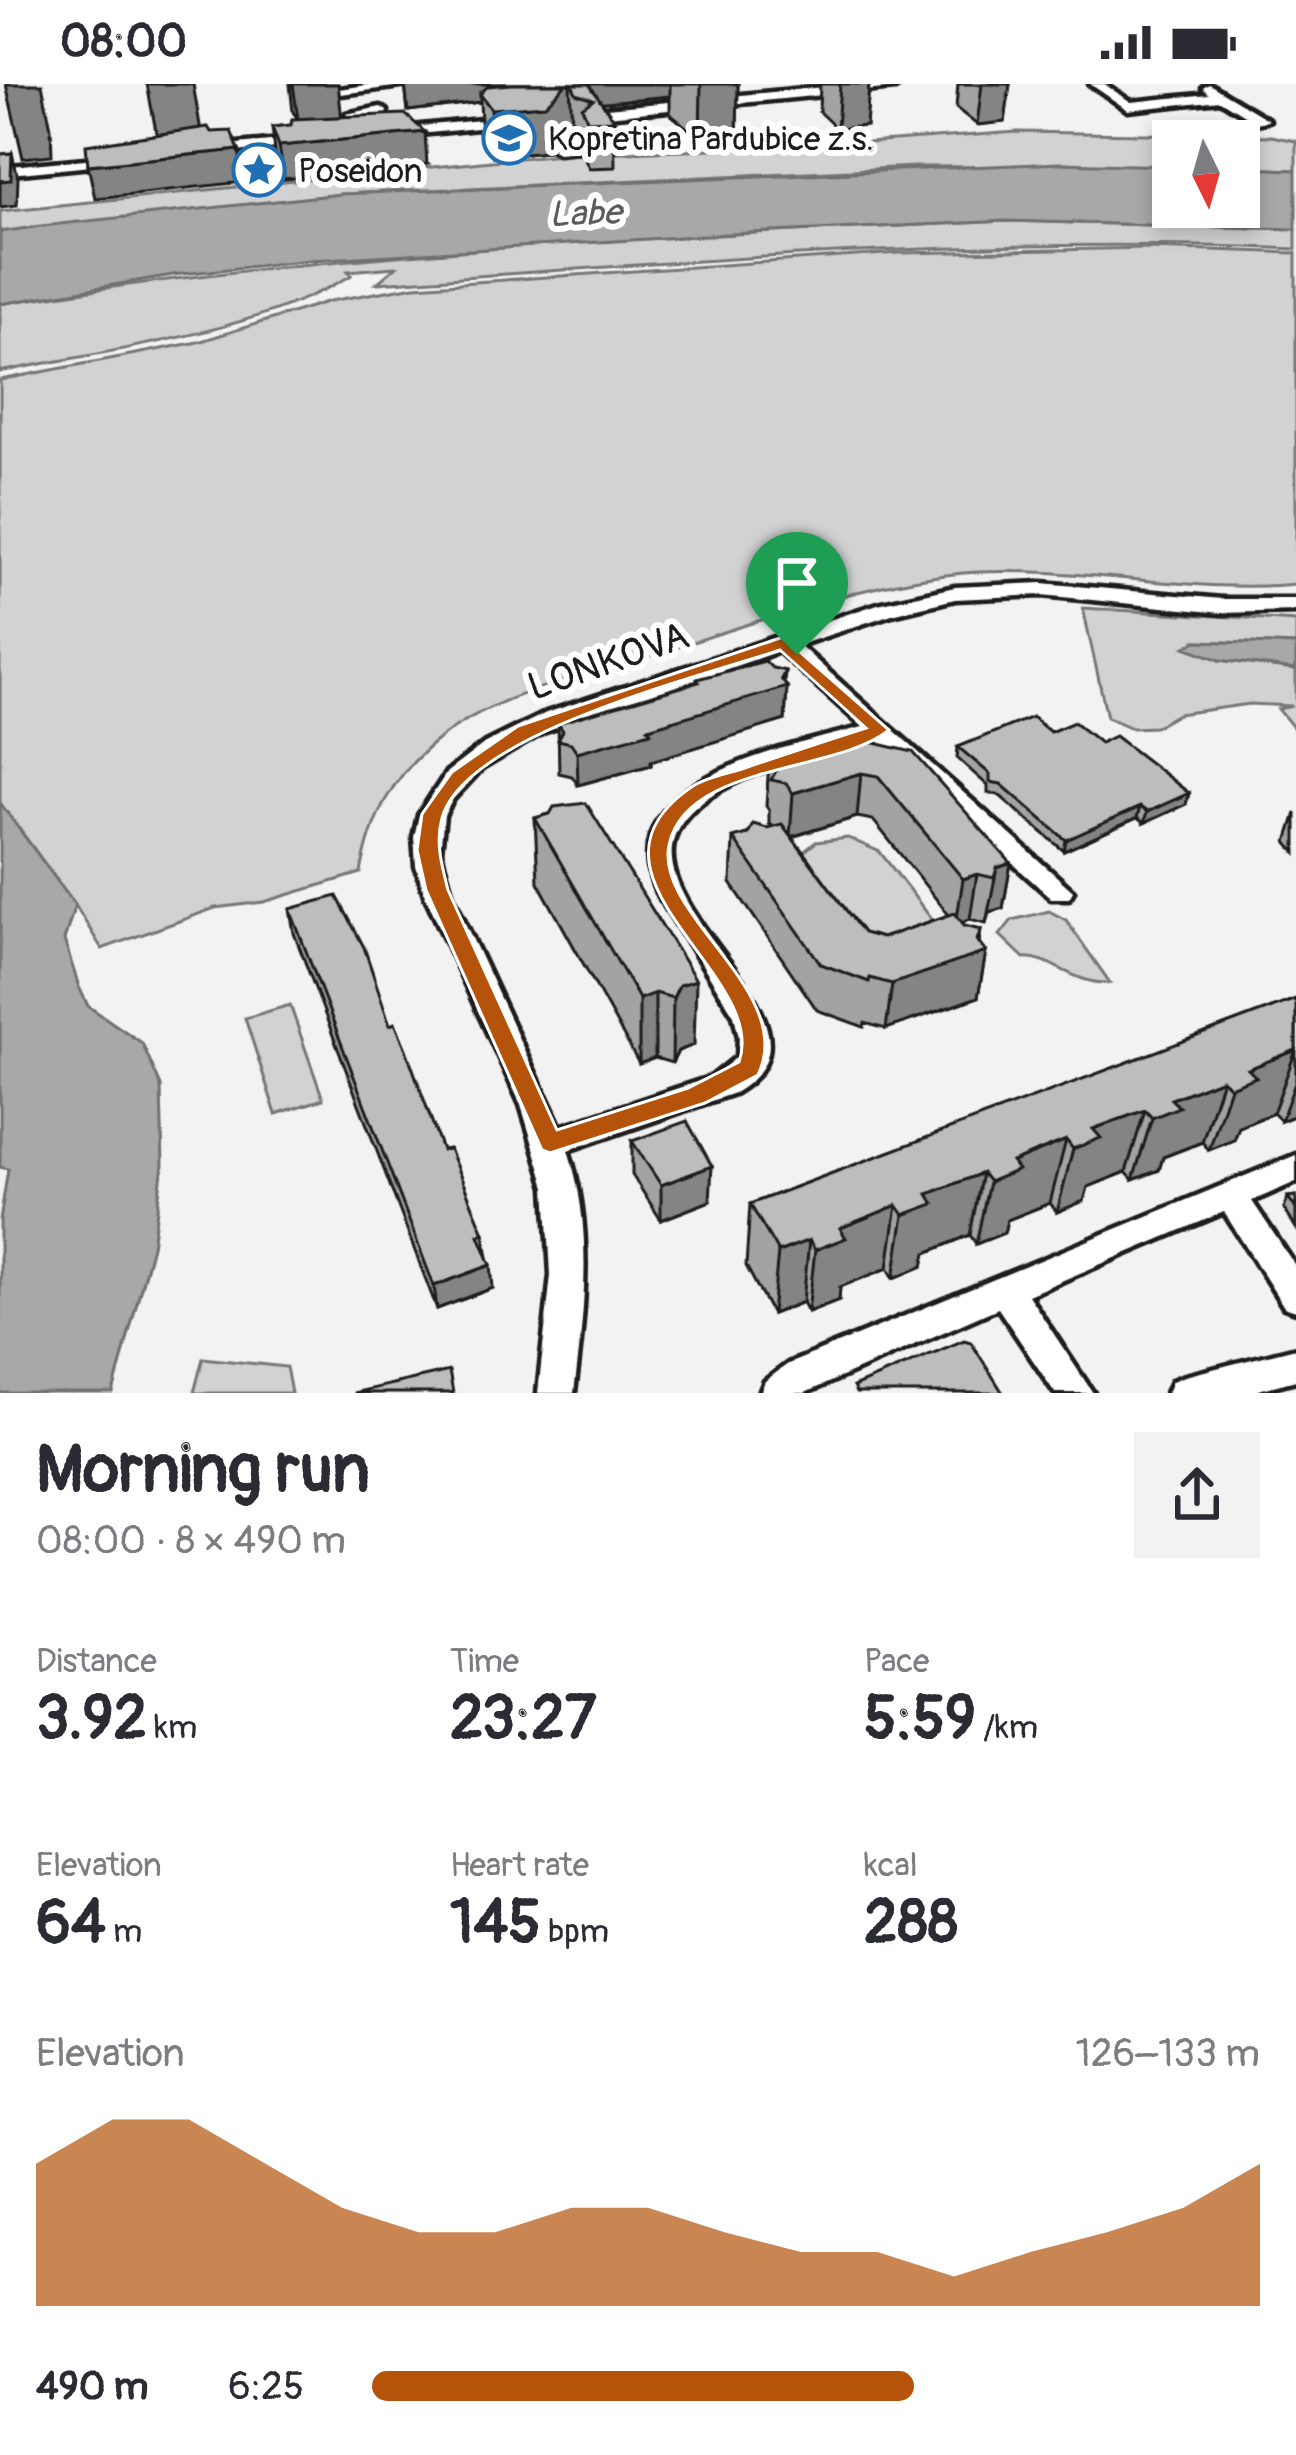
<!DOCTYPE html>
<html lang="en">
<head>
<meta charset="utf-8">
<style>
  :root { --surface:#fff; --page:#f2f2f3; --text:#2b2b33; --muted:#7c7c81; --accent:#b45309 }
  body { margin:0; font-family:Pangolin,sans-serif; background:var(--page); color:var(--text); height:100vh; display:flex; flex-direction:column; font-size:45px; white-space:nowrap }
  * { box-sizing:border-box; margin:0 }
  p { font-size:39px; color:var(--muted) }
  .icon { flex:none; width:66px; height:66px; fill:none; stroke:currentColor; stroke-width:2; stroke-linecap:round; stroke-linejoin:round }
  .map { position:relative; height:1309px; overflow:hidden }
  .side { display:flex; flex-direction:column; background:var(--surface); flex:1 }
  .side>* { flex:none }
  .needle { width:78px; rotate:175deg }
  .controls { position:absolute; left:1152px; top:36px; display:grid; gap:24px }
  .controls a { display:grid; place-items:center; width:108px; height:108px; border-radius:0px; background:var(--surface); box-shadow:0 6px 18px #0003; font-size:60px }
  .pin { position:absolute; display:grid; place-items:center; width:102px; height:102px; color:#fff; margin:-123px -51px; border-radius:50% 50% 50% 0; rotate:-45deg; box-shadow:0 0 12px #0007 }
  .pin .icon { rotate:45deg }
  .round { display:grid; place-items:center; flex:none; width:126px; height:126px; border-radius:0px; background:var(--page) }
  .headline { display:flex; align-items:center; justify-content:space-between; height:204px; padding:0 36px }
  h1 { font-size:66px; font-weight:700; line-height:90px }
  .metrics { display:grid; grid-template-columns:repeat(3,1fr); gap:18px; height:204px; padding:12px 36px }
  .metrics div { display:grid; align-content:center }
  .metrics b { font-size:60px; font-weight:700 }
  .metrics small { font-size:33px; font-weight:400 }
  .metrics p { font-size:33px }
  .chart { height:336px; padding:24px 36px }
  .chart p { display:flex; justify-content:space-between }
  .chart svg { width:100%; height:216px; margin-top:12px; fill:var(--accent); opacity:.7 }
  ul { padding:0 36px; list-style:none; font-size:39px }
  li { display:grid; grid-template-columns:192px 144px 1fr; align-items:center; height:90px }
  li i { height:30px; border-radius:15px; background:var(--accent) }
  .status { display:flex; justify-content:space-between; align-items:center; height:84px; padding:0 60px; background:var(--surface); direction:ltr }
  .status svg { height:33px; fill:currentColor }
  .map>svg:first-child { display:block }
  .green { fill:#d2d2d2; stroke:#777; stroke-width:3 }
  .water { fill:#a8a8a8; stroke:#707070; stroke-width:3 }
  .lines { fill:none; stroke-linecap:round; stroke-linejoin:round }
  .minor-casing { stroke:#1c1c1c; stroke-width:9 }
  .minor { fill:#fff; fill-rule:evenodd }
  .wall { fill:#a3a3a3; stroke:#1c1c1c; stroke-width:3; fill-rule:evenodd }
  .shaded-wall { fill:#848484; stroke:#1c1c1c; stroke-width:3 }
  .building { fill:#bdbdbd; stroke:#1c1c1c; stroke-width:3 }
  .route { fill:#b45309; stroke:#fff; stroke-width:3; fill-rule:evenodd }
  .labels { text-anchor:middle; stroke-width:12; stroke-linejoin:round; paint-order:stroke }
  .far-poi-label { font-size:33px; fill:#1c1c1c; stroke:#fff; text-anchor:start }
  .far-water-label { font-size:36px; font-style:italic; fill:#5b5b5b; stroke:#fff }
  .street-label { font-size:39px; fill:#1c1c1c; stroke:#fff }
</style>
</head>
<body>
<div class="status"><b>08:00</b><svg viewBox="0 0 49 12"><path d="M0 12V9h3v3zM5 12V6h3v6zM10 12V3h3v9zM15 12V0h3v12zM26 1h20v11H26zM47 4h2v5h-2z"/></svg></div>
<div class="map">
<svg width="1296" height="1309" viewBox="0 0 1296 1309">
  <rect width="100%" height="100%" fill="#f2f2f2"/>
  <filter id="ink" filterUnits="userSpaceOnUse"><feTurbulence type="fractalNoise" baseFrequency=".00833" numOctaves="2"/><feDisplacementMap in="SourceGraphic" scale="24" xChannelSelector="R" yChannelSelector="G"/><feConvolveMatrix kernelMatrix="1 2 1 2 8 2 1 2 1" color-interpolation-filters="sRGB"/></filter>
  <g filter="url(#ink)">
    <g class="green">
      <polygon points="1017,48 1271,52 1296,57 1296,86 1239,84 1239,57 1173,57 1173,82 914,83 341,110 0,148 0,127 560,70 839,61"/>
      <path d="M 1007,137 L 1296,145 L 1296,165 C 988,151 683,178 377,199 L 396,183 L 348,187 L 352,191 C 254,249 111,266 0,288 L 0,220 C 333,165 670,153 1007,137 Z"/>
      <path d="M 1150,164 L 1296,169 L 1296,500 C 1190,510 1085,483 978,488 C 872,494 755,539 653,571 C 582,593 493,609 435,658 C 391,694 371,734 361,789 L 264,818 L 215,824 L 102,865 L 75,821 L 0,719 L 0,296 L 198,258 L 330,217 L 415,202 L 900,169 Z"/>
      <polygon points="1083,524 1296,537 1296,561 1197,557 1220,576 1296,586 1296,647 1278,625 1292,622 1250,620 1178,630 1155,643 1132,644 1107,633"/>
      <polygon points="848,754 880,768 934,838 879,873 801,770 816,758"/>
      <path d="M 1049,827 L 1066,836 L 1110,899 C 1074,901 1048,871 1024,874 L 1000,851 L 1012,836 Z"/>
      <polygon points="290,921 323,1015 276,1030 245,934"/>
      <polygon points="203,1274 286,1283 291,1309 194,1309"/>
    </g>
    <g class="water">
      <polygon points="1060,79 1173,82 1173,123 1239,123 1239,84 1296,86 1296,145 1007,137 728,150 311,176 173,191 0,220 0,148 41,142 341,110"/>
      <polygon points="1197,557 1296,561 1296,586 1220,576 1185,563"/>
      <polygon points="0,719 75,821 64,856 79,903 88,922 142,959 161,1002 163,1081 152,1162 113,1309 0,1309 0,1136 8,1085 0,1083"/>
    </g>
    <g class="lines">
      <g class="minor-casing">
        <g id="minor">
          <polygon points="373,0 416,0 311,14 305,10"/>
          <polygon points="856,0 901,0 895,4 576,35 569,31 576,27"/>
          <polygon points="1090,0 1104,0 1131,18 1209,10 1203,4 1209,0 1269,36 1257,39 1220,16 1128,26"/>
          <polygon points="381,23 387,27 386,30 353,34 346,30"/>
          <polygon points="511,33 516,34 516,40 391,53 384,49 391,45"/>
          <polygon points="302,54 309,58 307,61 205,71 198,67 205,63"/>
          <polygon points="583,58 590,62 588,65 558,68 551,64"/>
          <polygon points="117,72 124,76 122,79 0,91 0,83"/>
          <path d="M 1042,499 L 1222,515 L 1296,515 L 1296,527 L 1222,529 L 1042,511 L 955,515 L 892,530 L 799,561 L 1073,807 L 1069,814 L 1051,814 L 876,655 C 820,670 717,689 682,738 C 621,823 854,940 734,1009 L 568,1066 C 594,1145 584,1228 574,1309 L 538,1309 L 551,1191 L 546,1103 L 521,1021 L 425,811 L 416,782 L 414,753 L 419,731 L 447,688 L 485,659 L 546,629 L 878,520 L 955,503 ZM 779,567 L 863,643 C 787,664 609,694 656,807 L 734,931 L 739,953 L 738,972 L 712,993 L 560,1043 L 452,811 L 440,768 L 444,731 L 453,715 L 482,684 L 543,648 Z"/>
          <polygon points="1296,1071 1296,1098 1252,1117 1296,1183 1296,1227 1284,1223 1224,1128 1028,1211 1093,1309 1055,1309 998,1224 805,1309 760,1309 765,1297 788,1280"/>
          <polygon points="1296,1264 1296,1296 1247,1309 1167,1309 1172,1297 1185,1292"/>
        </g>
      </g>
      <use href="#minor" class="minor"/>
    </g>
    <g class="wall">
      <polygon points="290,0 338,0 341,33 427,80 284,95 276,75 272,43 291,41 298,35 293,28"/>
      <polygon points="405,0 738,0 737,50 700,54 670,30 670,12 602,18 614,36 615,83 589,84 583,70 583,57 577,55 572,41 547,67 493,72 482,56 480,18 408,27"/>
      <polygon points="820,0 869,0 866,42 837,45 819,28"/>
      <polygon points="958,0 1010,0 1005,38 977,41 956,24"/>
      <polygon points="772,584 785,587 784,599 787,603 785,636 651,677 651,681 578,701 572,692 559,689 558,639 697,598 697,595"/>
      <polygon points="1050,648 1100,659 1189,709 1186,720 1144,739 1137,734 1064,767 999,711 988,709 988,702 957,674 958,663"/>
      <path d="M 854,654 L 1011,779 L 1003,824 L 989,828 L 986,839 L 970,835 L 962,838 L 964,841 L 981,845 L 979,859 L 986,868 L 978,913 L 886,945 L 865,939 L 864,943 L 817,926 L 731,799 L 733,754 L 775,742 L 769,740 L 769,726 L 766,722 L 769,678 ZM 857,733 L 873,736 L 949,831 L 882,854 L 863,849 L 792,753 Z"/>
      <polygon points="586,719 694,961 678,967 672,979 655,974 639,980 538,798 535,734"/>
      <polygon points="1296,729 1296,769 1287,758"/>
      <polygon points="290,825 442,1066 484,1149 493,1204 437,1225 294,849"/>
      <polygon points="1296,915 1296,1031 1281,1037 1273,1029 1239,1043 1234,1056 1209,1066 1202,1058 1163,1073 1159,1086 1133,1096 1126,1088 1088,1103 1084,1117 1057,1128 1050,1119 1007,1136 1004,1149 976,1160 970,1151 926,1169 923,1182 894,1194 888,1184 859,1195 840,1203 839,1216 808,1228 803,1218 772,1230 746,1182 750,1120"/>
      <polygon points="632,1057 710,1117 661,1136 632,1091"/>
      <polygon points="1296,1112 1296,1144 1284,1125 1288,1113"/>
    </g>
    <g class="shaded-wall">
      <polygon points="6,0 42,0 51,44 52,71 23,74"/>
      <polygon points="147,0 193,0 203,59 159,63"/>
      <polygon points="293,0 338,0 343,45 300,50"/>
      <polygon points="405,0 570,0 572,41 547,67 493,72 491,25 480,10 480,18 408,27"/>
      <polygon points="572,0 670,0 670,12 594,19 593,15"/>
      <polygon points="701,0 738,0 737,50 700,54"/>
      <polygon points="840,0 869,0 866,42 837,45"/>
      <polygon points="982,0 1010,0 1005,38 977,41"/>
      <polygon points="425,48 427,80 284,95 279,62"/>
      <polygon points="239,66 244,98 95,114 88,81"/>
      <polygon points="12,69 18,94 17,121 0,123 0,97"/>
      <polygon points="785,587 783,604 787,603 785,636 651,677 651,681 578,701 577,668 648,644 781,595"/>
      <polygon points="861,689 857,733 790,753 793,709"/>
      <polygon points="1189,709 1186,720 1144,739 1147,728"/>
      <polygon points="1140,723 1137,734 1064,767 1066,756"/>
      <polygon points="1011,779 1003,824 989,828 986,839 997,784"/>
      <polygon points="977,790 970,835 956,840 963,795"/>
      <polygon points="981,845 977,871 986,868 978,913 886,945 892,900 977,856"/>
      <polygon points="696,896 694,961 678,967 672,979 673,914 679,901"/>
      <polygon points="655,909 655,974 639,980 639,915"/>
      <polygon points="1296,966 1273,1029 1239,1043 1234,1056 1209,1066 1230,1003 1248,985"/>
      <polygon points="1222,995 1202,1058 1163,1073 1159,1086 1133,1096 1152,1034 1171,1015"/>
      <polygon points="1296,996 1296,1031 1281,1037"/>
      <polygon points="1145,1026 1126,1088 1088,1103 1084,1117 1057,1128 1073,1065 1093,1045"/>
      <polygon points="1066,1056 1050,1119 1007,1136 1004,1149 976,1160 989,1098 1012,1078"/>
      <polygon points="712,1082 710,1117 661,1136 661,1101"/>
      <polygon points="982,1089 970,1151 926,1169 923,1182 894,1194 904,1131 928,1110"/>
      <polygon points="897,1121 888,1184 840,1203 839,1216 808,1228 815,1166 840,1144"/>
      <polygon points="809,1156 803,1218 772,1230 778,1168"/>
      <polygon points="491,1181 493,1204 437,1225 434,1202"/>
    </g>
    <g class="building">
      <polygon points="512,0 566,0 545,21 491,25 480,10 488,2"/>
      <polygon points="572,0 589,0 614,36 588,37 582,23 593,15 576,9"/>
      <polygon points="405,30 425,48 279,62 272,43 291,41 292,35"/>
      <polygon points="208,43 211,48 231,47 239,66 88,81 86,61"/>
      <polygon points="12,69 11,96 0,97 0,72 1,70"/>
      <polygon points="765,577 772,584 785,587 781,595 787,603 648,644 651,648 577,668 571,659 558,656 563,647 558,639 699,598 697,595"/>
      <polygon points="1032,633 1050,648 1074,638 1100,659 1115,652 1189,709 1147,728 1140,723 1066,756 1001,700 990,698 990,690 958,663"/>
      <polygon points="854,654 913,668 1011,779 997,784 994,794 977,790 963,795 878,692 861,689 793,709 786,699 771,696 776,687 769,678"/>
      <polygon points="586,719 696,896 679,901 673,914 655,909 639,915 535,734 550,730 554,723"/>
      <polygon points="753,740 767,744 782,740 863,849 882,854 955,829 964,841 981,845 977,856 986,868 892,900 870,894 869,898 821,880 733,754 748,750"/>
      <polygon points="337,812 364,863 390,941 395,939 406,965 442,1066 449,1065 484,1149 479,1151 491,1181 434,1202 290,825"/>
      <polygon points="1296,915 1296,966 1248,985 1256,993 1230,1003 1222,995 1171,1015 1179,1023 1152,1034 1145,1026 1093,1045 1101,1054 1073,1065 1066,1056 1012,1078 1018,1086 989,1098 982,1089 928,1110 934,1120 904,1131 897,1121 868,1133 840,1144 846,1154 815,1166 809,1156 778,1168 750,1120"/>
      <polygon points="687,1037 712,1082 661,1101 632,1057"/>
      <polygon points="1296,1112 1296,1125 1288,1113"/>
      <polygon points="964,1256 971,1258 1003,1309 856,1309 853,1303"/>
      <polygon points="449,1287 453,1309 353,1309"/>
    </g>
  </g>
  <path class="route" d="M 783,553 L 889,646 C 837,689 686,679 669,761 C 654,831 798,908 758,991 L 705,1019 L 550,1069 L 542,1066 L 426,806 L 417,766 L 422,730 L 452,688 L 518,642 ZM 780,566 L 866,644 C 825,657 783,671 742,685 C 726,690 704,694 690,704 C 563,793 770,890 739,978 L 688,1004 L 557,1046 L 448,806 C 442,782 435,759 442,734 C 465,650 702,592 780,566 Z"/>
  <defs>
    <g id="school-ring" transform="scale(2.7)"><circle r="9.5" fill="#fff" stroke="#1f6fb2" stroke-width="1.5"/><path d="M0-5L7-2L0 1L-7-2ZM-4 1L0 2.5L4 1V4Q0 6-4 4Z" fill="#1f6fb2"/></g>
    <g id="sight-ring" transform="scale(2.7)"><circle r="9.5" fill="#fff" stroke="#1f6fb2" stroke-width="1.5"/><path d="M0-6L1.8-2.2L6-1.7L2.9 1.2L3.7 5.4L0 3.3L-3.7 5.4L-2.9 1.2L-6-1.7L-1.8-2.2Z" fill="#1f6fb2"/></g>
  </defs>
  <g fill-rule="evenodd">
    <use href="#school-ring" x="509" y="54"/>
    <use href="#sight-ring" x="259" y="86"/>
  </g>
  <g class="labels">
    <g class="far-poi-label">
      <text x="548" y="66">Kopretina Pardubice z.s.</text>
      <text x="298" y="98">Poseidon</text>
    </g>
    <g class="far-water-label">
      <text transform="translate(585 128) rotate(-2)" y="13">Labe</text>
    </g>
    <g class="street-label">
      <text transform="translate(608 576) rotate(-19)" y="14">LONKOVA</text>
    </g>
  </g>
</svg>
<div class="controls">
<a><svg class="needle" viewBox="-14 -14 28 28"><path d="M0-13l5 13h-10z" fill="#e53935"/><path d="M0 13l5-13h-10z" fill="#7c7c81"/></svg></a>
</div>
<div class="pin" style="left:797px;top:571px;background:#1e9e55"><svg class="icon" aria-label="arrive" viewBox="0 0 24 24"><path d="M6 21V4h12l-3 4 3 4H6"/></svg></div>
</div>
<section class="side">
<div class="headline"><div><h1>Morning run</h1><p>08:00 · 8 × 490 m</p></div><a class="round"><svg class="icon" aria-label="share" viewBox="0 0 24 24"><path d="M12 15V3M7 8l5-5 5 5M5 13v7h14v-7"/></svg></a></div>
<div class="metrics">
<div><p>Distance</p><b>3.92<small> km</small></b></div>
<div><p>Time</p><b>23:27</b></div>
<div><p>Pace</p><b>5:59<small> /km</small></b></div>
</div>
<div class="metrics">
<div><p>Elevation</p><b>64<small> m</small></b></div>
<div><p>Heart rate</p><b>145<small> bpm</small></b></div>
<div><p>kcal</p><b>288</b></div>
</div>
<div class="chart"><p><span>Elevation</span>126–133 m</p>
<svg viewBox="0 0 160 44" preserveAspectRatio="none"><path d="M0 44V15L10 6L20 6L30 15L40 24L50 29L60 29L70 24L80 24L90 29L100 33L110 33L120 38L130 33L140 29L150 24L160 15V44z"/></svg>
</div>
<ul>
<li><b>490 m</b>6:25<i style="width:61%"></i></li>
</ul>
</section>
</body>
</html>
